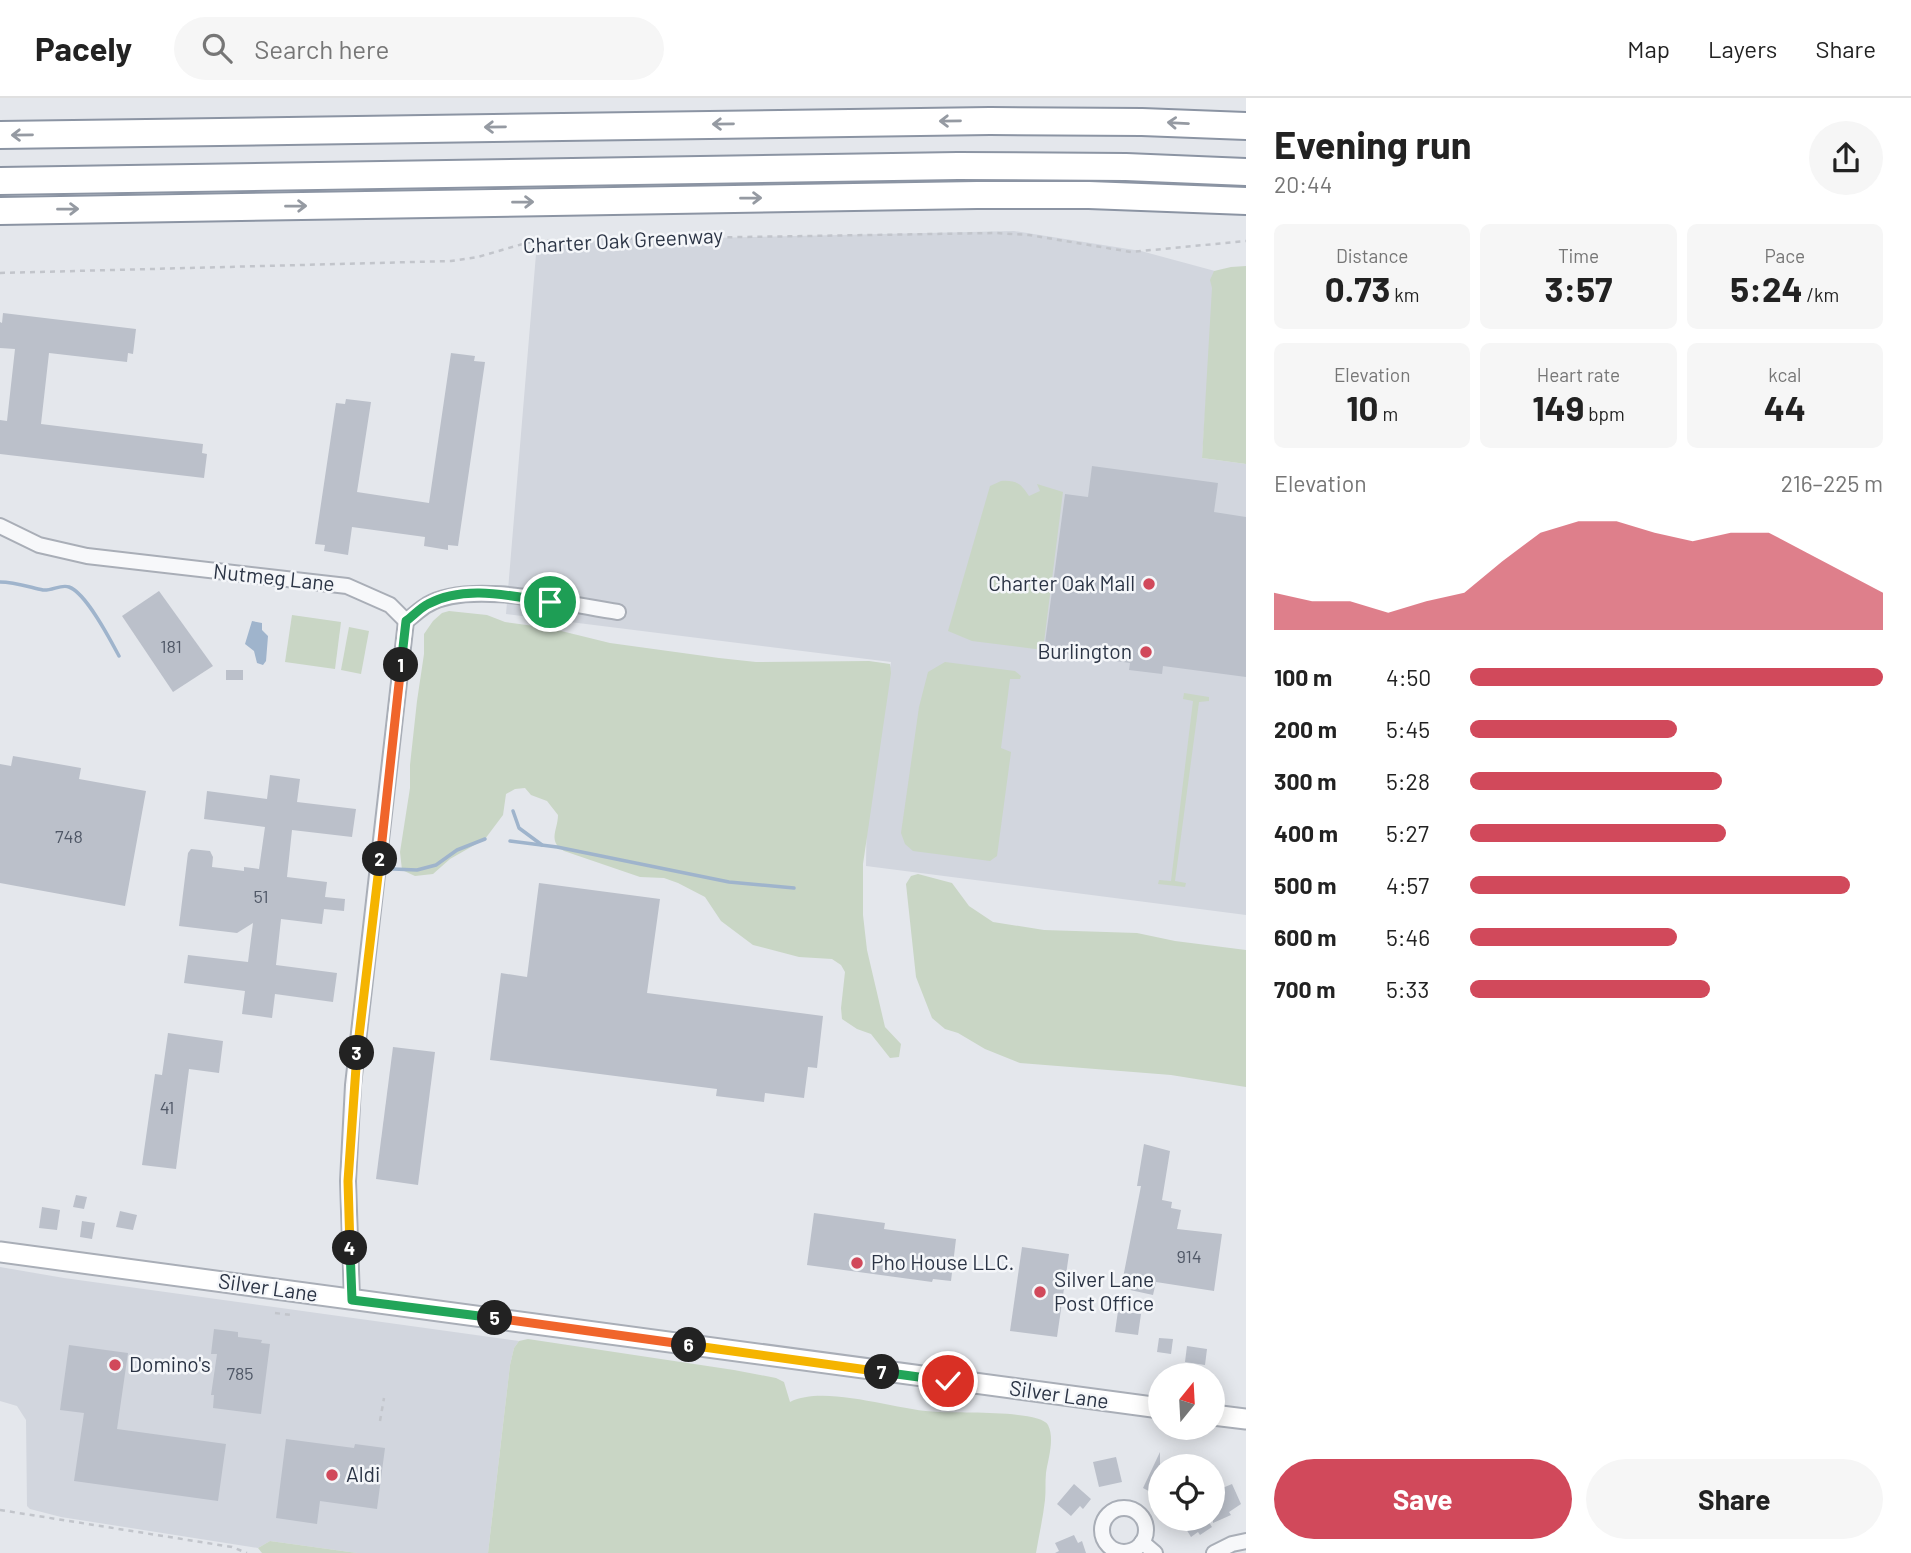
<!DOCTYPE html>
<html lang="en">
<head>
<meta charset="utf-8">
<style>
  :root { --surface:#fff; --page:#f6f6f6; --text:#222; --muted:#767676; --line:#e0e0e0; --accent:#d1495b }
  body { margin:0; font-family:Barlow,sans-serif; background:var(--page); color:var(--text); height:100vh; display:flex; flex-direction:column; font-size:26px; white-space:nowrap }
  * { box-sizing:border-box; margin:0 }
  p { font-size:23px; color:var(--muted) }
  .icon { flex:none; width:38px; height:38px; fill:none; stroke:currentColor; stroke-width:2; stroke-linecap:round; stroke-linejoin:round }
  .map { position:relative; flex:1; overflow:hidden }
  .details { display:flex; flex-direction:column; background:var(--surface); width:665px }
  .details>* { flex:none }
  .needle { width:46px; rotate:18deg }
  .fabs { position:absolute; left:1148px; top:1265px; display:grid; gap:14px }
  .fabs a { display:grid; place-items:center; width:77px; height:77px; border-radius:50%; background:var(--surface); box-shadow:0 4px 18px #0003; font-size:35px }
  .pin { position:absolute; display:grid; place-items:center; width:60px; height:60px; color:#fff; margin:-30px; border:4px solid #fff; border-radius:50%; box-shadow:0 2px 7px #0007 }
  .km { position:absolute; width:35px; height:35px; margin:-18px; border-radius:50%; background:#222; color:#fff; font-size:19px; line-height:35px; text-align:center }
  .round { display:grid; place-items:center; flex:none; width:74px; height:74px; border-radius:37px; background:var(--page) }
  .overview { display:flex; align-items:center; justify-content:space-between; height:119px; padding:0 28px }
  h1 { font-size:38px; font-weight:700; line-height:52px }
  .stats { display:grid; grid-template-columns:repeat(3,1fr); gap:10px; height:119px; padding:7px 28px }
  .stats div { display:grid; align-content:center; border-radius:10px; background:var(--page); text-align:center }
  .stats b { font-size:35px; font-weight:700 }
  .stats small { font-size:19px; font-weight:400 }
  .stats p { font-size:19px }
  .chart { height:196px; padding:14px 28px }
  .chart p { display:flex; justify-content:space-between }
  .chart svg { width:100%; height:126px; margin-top:7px; fill:var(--accent); opacity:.7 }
  .button { display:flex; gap:14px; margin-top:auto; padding:14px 28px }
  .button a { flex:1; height:80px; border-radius:42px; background:var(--accent); color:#fff; font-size:28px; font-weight:700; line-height:80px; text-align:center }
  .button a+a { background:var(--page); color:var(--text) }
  ul { padding:0 28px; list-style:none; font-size:23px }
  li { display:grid; grid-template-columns:112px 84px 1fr; align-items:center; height:52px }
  li i { height:18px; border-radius:9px; background:var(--accent) }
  header { display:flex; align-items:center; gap:42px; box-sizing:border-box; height:98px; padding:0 35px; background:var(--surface); border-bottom:2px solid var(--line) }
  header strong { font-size:33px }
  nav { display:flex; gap:38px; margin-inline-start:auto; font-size:24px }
  .search { width:490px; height:63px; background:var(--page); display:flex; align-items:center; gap:18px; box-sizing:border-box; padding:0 24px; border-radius:38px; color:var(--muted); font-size:26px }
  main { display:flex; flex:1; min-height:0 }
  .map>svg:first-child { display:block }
  .built { fill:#d2d6de }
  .green { fill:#c9d6c5 }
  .water { fill:#9fb4cc }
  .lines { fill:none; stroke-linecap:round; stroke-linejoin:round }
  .stream { stroke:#9fb4cc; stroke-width:3.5 }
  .building { fill:#bbc0ca }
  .minor-casing { stroke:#a9aeb7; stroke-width:18 }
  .secondary-casing { stroke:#a9aeb7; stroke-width:23 }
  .motorway-casing { stroke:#8b94a3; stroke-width:30 }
  .path { stroke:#c2c5cb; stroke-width:2.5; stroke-dasharray:5 5; stroke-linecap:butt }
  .minor { stroke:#f7f8fa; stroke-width:14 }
  .secondary { stroke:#fff; stroke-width:19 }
  .motorway { stroke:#fff; stroke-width:26 }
  .oneway { stroke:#959aa2 }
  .split-1-casing { stroke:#fff; stroke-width:14 }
  .split-2-casing { stroke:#fff; stroke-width:14 }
  .split-3-casing { stroke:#fff; stroke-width:14 }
  .split-4-casing { stroke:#fff; stroke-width:14 }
  .split-5-casing { stroke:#fff; stroke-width:14 }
  .split-6-casing { stroke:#fff; stroke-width:14 }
  .split-7-casing { stroke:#fff; stroke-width:14 }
  .split-8-casing { stroke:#fff; stroke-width:14 }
  .split-1 { stroke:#22a559; stroke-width:9 }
  .split-2 { stroke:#f0652b; stroke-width:9 }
  .split-3 { stroke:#f5b400; stroke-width:9 }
  .split-4 { stroke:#f5b400; stroke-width:9 }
  .split-5 { stroke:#22a559; stroke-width:9 }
  .split-6 { stroke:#f0652b; stroke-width:9 }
  .split-7 { stroke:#f5b400; stroke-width:9 }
  .split-8 { stroke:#22a559; stroke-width:9 }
  .poi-dot { fill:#d1495b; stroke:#f4f6f9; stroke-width:2.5 }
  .labels { text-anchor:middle; stroke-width:5; stroke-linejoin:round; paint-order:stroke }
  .number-label { font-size:18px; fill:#4f5766 }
  .street-label { font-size:21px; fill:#2b3445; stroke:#f4f6f9 }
  .poi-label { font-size:21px; fill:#2b3445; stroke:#f4f6f9; text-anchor:start }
</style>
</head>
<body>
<header>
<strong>Pacely</strong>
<div class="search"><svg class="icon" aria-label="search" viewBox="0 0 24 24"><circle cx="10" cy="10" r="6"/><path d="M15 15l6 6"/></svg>Search here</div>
<nav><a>Map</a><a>Layers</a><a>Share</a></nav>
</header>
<main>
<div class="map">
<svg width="1246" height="1455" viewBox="0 0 1246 1455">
  <rect width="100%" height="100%" fill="#e4e7ec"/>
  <g class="built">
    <polygon points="1014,133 1141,153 1215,173 1202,360 1246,366 1246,817 866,768 867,702 891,564 506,516 537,144"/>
    <polygon points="0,1169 64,1180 519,1243 514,1250 510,1267 488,1455 357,1455 270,1443 258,1450 61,1419 30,1411 27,1408 26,1322 17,1308 0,1303"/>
  </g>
  <g class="green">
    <polygon points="1246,168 1246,366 1202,360 1212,190 1210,182 1214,173 1231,169"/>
    <path d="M 1001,383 C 1017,382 1021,386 1029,398 L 1040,393 L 1037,386 L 1063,394 L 1043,552 L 972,543 L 948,533 L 990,388 Z"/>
    <path d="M 449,513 L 487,517 L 505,524 L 549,530 L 610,545 L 719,560 L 756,564 L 869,563 L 890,566 L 891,575 L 863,766 L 863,817 L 867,852 L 885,929 L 901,946 L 899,959 L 890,960 L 871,936 L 857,931 L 842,921 L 841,910 L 845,874 L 841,867 L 832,861 L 799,859 L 753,847 L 721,823 L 705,799 L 678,785 L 664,780 L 640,779 L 564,753 C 547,743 558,732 558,717 L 547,703 L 531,697 L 525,690 L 515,691 L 506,696 L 503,717 L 485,741 L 450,761 L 433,776 L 415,778 L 402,772 L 400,754 L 410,690 L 410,667 L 417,603 L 424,556 L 424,536 L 433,523 L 442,515 Z"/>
    <polygon points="292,517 341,524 335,571 285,564"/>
    <polygon points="349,529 369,533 361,576 341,572"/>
    <polygon points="945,564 1015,573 1021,578 1020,581 1010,581 1001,650 1011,654 997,758 990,763 913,753 905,746 901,735 919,609 928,574"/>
    <polygon points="1184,595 1209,599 1209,603 1199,604 1175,783 1186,785 1185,789 1158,786 1159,782 1171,783 1193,603 1183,601"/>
    <polygon points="918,776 952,785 969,808 993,824 1044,832 1137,835 1175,843 1246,852 1246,989 1171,977 1020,965 985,951 958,935 945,931 932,920 916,879 906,786 911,778"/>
    <path d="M 528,1241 L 734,1272 L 776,1280 L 784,1284 L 790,1304 C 826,1286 897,1313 938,1314 C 956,1315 1041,1312 1048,1327 C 1055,1341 1048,1361 1046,1375 C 1045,1384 1046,1393 1045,1402 C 1043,1420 1039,1437 1036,1455 L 488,1455 L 510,1267 L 514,1250 L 519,1243 Z"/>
    <polygon points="270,1443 357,1455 262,1455 258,1450"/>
  </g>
  <polygon class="water" points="252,523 262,525 262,532 268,538 266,563 263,567 257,565 254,553 245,546"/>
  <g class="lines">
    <g class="stream">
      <path d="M 0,484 C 14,484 29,489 43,492 C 52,493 61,486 69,489 C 86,495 110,541 119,558"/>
      <polyline points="513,713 519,730 542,747"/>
      <polyline points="510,743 557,749 729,784 794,790"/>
      <polyline points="393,771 417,772 436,767 457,752 485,741"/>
    </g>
  </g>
  <g class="building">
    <polygon points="3,215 136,231 133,256 128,255 127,264 49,255 41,326 203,346 202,355 207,356 204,380 0,356 0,322 7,323 15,251 0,250 0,224 2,225"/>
    <polygon points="451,255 475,258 474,263 485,264 458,448 448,447 448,452 424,448 425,439 352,429 348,457 324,453 325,447 315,446 336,305 345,306 346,301 371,304 357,394 429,405"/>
    <polygon points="1092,368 1218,385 1214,414 1246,419 1246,579 1163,568 1162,576 1129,572 1130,565 1044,553 1065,396 1088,399"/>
    <polygon points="159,493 213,568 173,594 122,518"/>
    <rect x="226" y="572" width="17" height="10"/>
    <polygon points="13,658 81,670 79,681 146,693 125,808 0,785 0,666 11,668"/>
    <polygon points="270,677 300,681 297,704 356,711 352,739 292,732 287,779 327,784 325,799 345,801 344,813 324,811 322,826 281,821 276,867 337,875 333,904 275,896 272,920 242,916 245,893 184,885 188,857 248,864 253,825 237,835 179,828 188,755 191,751 210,753 213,759 212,769 244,773 244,769 259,771 265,729 204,721 207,693 267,701"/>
    <polygon points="539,785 660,801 647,895 823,918 817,970 808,969 804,1000 765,995 764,1004 716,998 717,991 490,962 501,875 527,879"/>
    <polygon points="168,935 223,943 219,975 189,971 176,1071 142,1067 155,976 162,977"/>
    <polygon points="393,949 435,954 418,1087 376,1081"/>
    <polygon points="1144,1046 1170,1053 1162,1102 1172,1104 1171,1110 1181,1112 1177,1131 1222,1136 1214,1193 1156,1184 1153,1197 1121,1190 1141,1088 1137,1088"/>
    <polygon points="76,1097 87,1099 84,1111 73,1109"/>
    <polygon points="42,1109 60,1112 57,1132 39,1130"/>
    <polygon points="120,1113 137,1117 133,1132 116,1129"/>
    <polygon points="814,1115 885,1125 884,1131 956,1141 951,1183 933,1181 932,1184 807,1167"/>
    <polygon points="82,1123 95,1125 92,1141 80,1139"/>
    <polygon points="1022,1149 1069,1156 1057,1239 1010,1233"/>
    <polygon points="1118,1213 1141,1216 1138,1237 1115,1234"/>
    <polygon points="214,1231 238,1234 238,1239 262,1242 261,1245 270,1246 261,1316 213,1310 214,1297 211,1297 217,1256 211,1256"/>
    <polygon points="1159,1240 1173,1241 1171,1256 1157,1254"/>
    <polygon points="69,1247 128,1255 117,1331 226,1346 218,1403 74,1383 84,1315 60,1312"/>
    <polygon points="1187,1248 1207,1251 1205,1267 1185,1264"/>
    <polygon points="286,1341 354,1350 355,1346 385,1350 377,1411 320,1403 317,1426 276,1420"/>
    <polygon points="1160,1354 1160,1399 1143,1390"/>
    <polygon points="1116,1359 1122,1384 1099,1389 1093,1364"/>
    <polygon points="1074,1386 1091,1401 1083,1411 1080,1408 1071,1418 1057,1406"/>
    <polygon points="1232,1386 1241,1406 1229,1414 1231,1417 1213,1425 1213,1394"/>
    <polygon points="1180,1421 1207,1421 1212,1429 1200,1437 1198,1434 1191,1439"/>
    <polygon points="1074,1437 1078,1445 1082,1443 1086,1455 1055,1455 1059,1453 1055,1445"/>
  </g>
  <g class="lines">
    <g class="minor-casing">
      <g id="minor">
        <polyline points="0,428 39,447 87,458 347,488 390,507 406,523"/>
        <path d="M 406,523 C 413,518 420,511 427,507 C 469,481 570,507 618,514"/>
        <polyline points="352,1202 348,1083 353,987 406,523"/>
        <circle cx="1124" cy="1432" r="22"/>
        <polyline points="1142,1444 1155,1455"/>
        <polyline points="1214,1455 1232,1446 1246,1443"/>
      </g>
    </g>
    <g class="secondary-casing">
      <g id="secondary">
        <polyline points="0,1154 1160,1310"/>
        <polyline points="1213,1317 1246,1321"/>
      </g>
    </g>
    <g class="motorway-casing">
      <g id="motorway">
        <polyline points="0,37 990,23 1142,24 1246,28"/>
        <polyline points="0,83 958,68 1126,69 1246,74"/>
        <polyline points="0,113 977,97 1089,97 1246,103"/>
      </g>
    </g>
    <g class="path">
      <polyline points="0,175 451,163 478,159 526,145 553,142 996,135 1029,137 1131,154 1246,143"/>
      <polyline points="275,1215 291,1217"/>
      <polyline points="380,1323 384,1300"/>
      <polyline points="0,1412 232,1449 247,1455"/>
    </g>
    <use href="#minor" class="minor"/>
    <use href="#secondary" class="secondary"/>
    <use href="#motorway" class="motorway"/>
  </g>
  <defs><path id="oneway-shaft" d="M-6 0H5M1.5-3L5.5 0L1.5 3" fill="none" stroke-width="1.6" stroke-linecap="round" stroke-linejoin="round" transform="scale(1.75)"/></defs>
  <g class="oneway">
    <use href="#oneway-shaft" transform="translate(950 23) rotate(179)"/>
    <use href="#oneway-shaft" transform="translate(1178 25) rotate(-177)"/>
    <use href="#oneway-shaft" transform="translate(723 26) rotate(179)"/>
    <use href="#oneway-shaft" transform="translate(495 29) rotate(179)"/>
    <use href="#oneway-shaft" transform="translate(22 37) rotate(179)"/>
    <use href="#oneway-shaft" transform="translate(751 100) rotate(-1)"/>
    <use href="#oneway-shaft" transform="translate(523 104) rotate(-1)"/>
    <use href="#oneway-shaft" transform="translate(296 108) rotate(-1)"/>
    <use href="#oneway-shaft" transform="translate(68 111) rotate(-1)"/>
  </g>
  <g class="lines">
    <g class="split-1-casing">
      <path id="split-1" d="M 401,567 L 406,523 C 413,518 420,510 428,506 C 464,486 511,498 550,504"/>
    </g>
    <g class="split-2-casing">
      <polyline id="split-2" points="380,761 401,567"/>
    </g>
    <g class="split-3-casing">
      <polyline id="split-3" points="357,955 380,761"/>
    </g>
    <g class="split-4-casing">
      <polyline id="split-4" points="350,1150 348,1083 357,955"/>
    </g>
    <g class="split-5-casing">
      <polyline id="split-5" points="350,1150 352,1202 495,1220"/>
    </g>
    <g class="split-6-casing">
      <polyline id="split-6" points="495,1220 689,1247"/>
    </g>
    <g class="split-7-casing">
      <polyline id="split-7" points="689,1247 882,1274"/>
    </g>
    <g class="split-8-casing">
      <polyline id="split-8" points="882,1274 948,1283"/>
    </g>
    <use href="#split-1" class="split-1"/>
    <use href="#split-2" class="split-2"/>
    <use href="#split-3" class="split-3"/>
    <use href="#split-4" class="split-4"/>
    <use href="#split-5" class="split-5"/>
    <use href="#split-6" class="split-6"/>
    <use href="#split-7" class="split-7"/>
    <use href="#split-8" class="split-8"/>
  </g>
  <g class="poi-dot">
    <circle cx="1149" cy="486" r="7"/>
    <circle cx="1146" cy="554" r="7"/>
    <circle cx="857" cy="1165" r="7"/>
    <circle cx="1040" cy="1194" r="7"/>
    <circle cx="115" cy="1267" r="7"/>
    <circle cx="332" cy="1377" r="7"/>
  </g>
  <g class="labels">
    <g class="number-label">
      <text x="171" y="555">181</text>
      <text x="69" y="745">748</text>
      <text x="261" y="805">51</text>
      <text x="167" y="1016">41</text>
      <text x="1189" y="1165">914</text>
      <text x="240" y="1282">785</text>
    </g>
    <g class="street-label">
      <text transform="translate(623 143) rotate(-3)" y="7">Charter Oak Greenway</text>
      <text transform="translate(274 480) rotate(6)" y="7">Nutmeg Lane</text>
      <text transform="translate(268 1190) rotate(8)" y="7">Silver Lane</text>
      <text transform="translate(1059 1297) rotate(8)" y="7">Silver Lane</text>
    </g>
    <g class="poi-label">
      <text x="1135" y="493" text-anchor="end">Charter Oak Mall</text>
      <text x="1132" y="561" text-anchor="end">Burlington</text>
      <text x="871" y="1172">Pho House LLC.</text>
      <text x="1054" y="1189">Silver Lane<tspan x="1054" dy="24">Post Office</tspan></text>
      <text x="129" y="1274">Domino's</text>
      <text x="346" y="1384">Aldi</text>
    </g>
  </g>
</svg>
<div class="fabs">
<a><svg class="needle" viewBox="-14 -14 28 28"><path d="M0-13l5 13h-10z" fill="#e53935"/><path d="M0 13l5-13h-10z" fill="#767676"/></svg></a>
<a><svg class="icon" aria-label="locate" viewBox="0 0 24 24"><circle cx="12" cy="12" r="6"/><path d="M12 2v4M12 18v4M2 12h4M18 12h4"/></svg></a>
</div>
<div class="pin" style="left:550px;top:504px;background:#1e9e55"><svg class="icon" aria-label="arrive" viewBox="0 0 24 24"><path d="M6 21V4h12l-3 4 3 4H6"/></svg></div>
<div class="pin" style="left:948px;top:1283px;background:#d93025"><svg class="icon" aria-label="check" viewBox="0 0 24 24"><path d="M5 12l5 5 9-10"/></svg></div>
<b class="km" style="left:401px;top:567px">1</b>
<b class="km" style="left:380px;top:761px">2</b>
<b class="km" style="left:357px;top:955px">3</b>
<b class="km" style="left:350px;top:1150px">4</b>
<b class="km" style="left:495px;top:1220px">5</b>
<b class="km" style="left:689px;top:1247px">6</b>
<b class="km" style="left:882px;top:1274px">7</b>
</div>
<section class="details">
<div class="overview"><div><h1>Evening run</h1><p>20:44</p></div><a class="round"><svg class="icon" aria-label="share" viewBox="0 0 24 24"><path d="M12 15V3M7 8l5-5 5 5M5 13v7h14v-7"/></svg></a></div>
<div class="stats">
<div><p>Distance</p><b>0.73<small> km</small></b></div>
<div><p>Time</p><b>3:57</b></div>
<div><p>Pace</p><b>5:24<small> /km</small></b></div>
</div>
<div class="stats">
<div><p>Elevation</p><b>10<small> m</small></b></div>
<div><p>Heart rate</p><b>149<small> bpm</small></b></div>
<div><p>kcal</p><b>44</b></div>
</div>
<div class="chart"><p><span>Elevation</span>216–225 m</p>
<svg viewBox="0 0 160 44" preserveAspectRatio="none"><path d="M0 44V31L10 34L20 34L30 38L40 34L50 31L60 20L70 10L80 6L90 6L100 10L110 13L120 10L130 10L140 17L150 24L160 31V44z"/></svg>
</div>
<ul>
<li><b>100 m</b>4:50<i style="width:100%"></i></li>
<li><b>200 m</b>5:45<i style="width:50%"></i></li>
<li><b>300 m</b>5:28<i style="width:61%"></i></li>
<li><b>400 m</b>5:27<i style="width:62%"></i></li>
<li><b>500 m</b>4:57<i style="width:92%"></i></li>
<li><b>600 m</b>5:46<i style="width:50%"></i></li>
<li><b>700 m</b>5:33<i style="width:58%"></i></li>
</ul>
<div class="button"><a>Save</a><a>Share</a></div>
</section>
</main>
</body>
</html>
